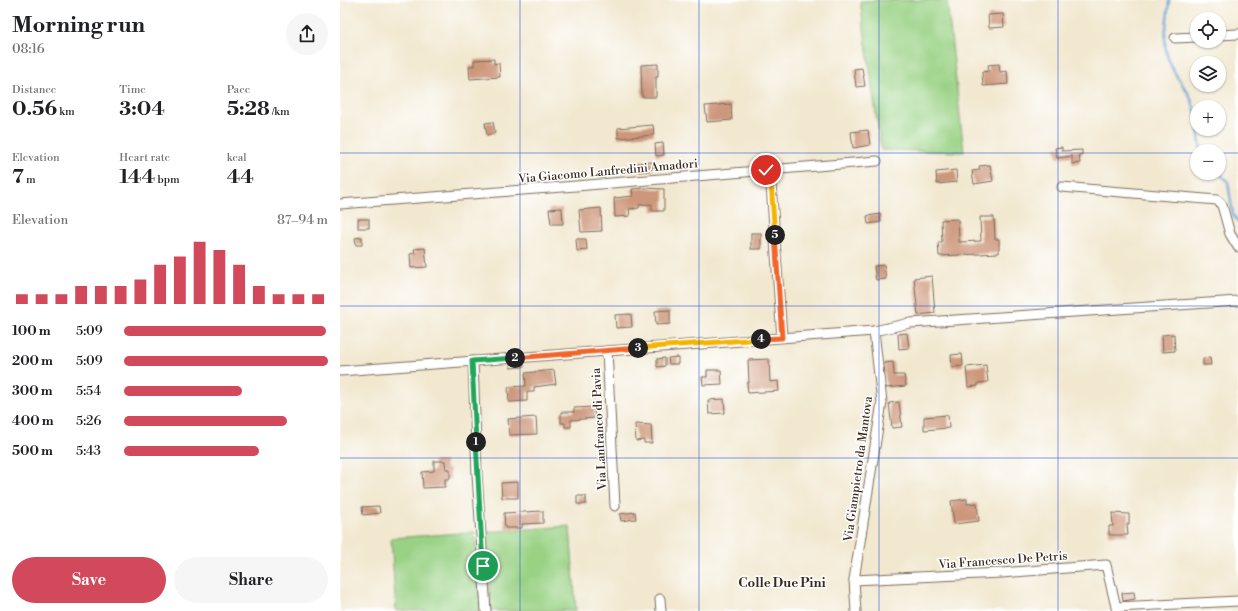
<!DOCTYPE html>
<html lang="en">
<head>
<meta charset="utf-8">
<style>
  :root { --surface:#fff; --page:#f6f6f6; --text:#202124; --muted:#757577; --accent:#d1495b }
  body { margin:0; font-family:"Libre Bodoni",serif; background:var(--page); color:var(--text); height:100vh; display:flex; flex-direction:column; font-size:15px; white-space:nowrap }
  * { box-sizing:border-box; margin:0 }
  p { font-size:13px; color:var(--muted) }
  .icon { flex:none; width:22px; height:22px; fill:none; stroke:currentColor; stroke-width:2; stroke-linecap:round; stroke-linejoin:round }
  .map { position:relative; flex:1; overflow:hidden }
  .side { display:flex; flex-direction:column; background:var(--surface); width:340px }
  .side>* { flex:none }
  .fabs { position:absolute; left:850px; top:12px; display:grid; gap:8px }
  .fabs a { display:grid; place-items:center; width:36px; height:36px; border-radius:50%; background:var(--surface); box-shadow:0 1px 3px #0004; font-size:20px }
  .pin { position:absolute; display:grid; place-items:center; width:34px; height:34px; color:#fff; margin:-17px; border:2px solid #fff; border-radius:50%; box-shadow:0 1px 4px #0007 }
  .km { position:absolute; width:20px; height:20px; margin:-10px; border-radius:50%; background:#222; color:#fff; font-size:11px; line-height:20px; text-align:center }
  .round { display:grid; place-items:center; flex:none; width:42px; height:42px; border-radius:21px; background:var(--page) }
  .overview { display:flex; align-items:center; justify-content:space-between; height:68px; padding:0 12px }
  h1 { font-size:22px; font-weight:800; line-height:30px }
  .metrics { display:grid; grid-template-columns:repeat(3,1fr); gap:6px; height:68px; padding:4px 12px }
  .metrics div { display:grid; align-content:center }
  .metrics b { font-size:20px; font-weight:800 }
  .metrics small { font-size:11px; font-weight:400 }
  .metrics p { font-size:11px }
  .chart { height:112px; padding:8px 12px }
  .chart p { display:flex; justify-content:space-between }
  .chart svg { width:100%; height:72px; margin-top:4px; stroke:var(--accent); stroke-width:6 }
  .button { display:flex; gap:8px; margin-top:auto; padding:8px 12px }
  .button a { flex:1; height:46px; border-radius:24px; background:var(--accent); color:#fff; font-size:16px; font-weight:800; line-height:46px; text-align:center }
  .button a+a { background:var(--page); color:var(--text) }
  ul { padding:0 12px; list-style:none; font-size:13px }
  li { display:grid; grid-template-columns:64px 48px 1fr; align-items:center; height:30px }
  li i { height:10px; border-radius:5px; background:var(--accent) }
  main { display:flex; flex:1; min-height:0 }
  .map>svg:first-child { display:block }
  .green { fill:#9ad285; stroke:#6a7e52 }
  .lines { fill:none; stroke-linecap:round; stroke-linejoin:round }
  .stream { stroke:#66a0d5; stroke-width:2.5 }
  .building { fill:#cd977b }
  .minor-casing { stroke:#7b6c5c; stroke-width:11 }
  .minor { stroke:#fff; stroke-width:9 }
  .split-1-casing { stroke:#fff; stroke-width:8 }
  .split-2-casing { stroke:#fff; stroke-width:8 }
  .split-3-casing { stroke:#fff; stroke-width:8 }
  .split-4-casing { stroke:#fff; stroke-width:8 }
  .split-5-casing { stroke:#fff; stroke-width:8 }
  .split-6-casing { stroke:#fff; stroke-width:8 }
  .split-1 { stroke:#22a559; stroke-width:5 }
  .split-2 { stroke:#22a559; stroke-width:5 }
  .split-3 { stroke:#f0652b; stroke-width:5 }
  .split-4 { stroke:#f5b400; stroke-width:5 }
  .split-5 { stroke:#f0652b; stroke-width:5 }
  .split-6 { stroke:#f5b400; stroke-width:5 }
  .grid { fill:none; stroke:#1d4ed8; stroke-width:1; stroke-opacity:0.55 }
  .labels { text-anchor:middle; stroke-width:3; stroke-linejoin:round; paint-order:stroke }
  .street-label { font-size:12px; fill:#3b2a1e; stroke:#fff }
  .neighbourhood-label { font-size:13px; font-weight:bold; fill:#3b2a1e; stroke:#fff }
</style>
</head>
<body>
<main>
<section class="side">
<div class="overview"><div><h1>Morning run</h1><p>08:16</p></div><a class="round"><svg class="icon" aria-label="share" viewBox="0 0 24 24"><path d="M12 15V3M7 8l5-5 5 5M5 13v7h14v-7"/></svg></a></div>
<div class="metrics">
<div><p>Distance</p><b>0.56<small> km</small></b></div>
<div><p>Time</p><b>3:04</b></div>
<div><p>Pace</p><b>5:28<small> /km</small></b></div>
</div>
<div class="metrics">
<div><p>Elevation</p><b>7<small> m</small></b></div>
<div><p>Heart rate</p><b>144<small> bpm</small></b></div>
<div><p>kcal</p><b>44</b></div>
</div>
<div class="chart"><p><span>Elevation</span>87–94 m</p>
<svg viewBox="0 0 160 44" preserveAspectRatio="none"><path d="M5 44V38M15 44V38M25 44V38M35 44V33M45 44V33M55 44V33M65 44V29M75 44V20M85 44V15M95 44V6M105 44V11M115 44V20M125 44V33M135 44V38M145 44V38M155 44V38"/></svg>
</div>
<ul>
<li><b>100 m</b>5:09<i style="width:99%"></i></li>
<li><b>200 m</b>5:09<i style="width:100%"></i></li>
<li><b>300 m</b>5:54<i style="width:58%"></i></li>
<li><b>400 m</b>5:26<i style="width:80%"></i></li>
<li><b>500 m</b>5:43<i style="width:66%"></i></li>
</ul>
<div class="button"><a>Save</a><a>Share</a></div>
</section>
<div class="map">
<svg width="898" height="611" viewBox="0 0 898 611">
  <rect width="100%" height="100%" fill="#fff"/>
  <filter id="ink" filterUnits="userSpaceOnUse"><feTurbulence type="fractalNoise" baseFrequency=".025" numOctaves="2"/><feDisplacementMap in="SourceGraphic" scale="8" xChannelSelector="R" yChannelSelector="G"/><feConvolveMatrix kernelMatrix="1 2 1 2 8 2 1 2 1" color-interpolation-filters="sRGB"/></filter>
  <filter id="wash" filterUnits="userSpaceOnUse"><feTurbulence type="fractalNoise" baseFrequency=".012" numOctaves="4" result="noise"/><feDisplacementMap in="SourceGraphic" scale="16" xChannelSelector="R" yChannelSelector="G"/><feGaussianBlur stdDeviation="0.9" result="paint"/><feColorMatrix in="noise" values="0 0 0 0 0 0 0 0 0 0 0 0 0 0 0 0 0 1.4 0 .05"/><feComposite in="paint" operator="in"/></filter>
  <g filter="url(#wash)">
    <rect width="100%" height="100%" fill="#f2e8d0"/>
    <g class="green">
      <polygon points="539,0 607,0 624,152 541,150 520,1"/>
      <polygon points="230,526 236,611 151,611 146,532"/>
      <polygon points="135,532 141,611 56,611 51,538"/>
    </g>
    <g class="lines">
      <g class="stream">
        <path d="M 829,0 C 828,20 821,43 829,61 C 833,73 842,83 848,93 C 853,102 856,112 857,122"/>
        <polyline points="858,129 861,151"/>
        <polyline points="879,173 888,182 893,215 898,222"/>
      </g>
    </g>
    <g id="blocks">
      <g class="building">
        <polygon points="663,14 664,27 649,28 648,15"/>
        <polygon points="154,59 154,64 159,63 160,77 130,79 129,66 134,66 134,60"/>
        <polygon points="318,64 318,77 316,77 316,97 302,97 301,65"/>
        <polygon points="659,64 660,72 667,71 668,84 643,86 642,72 649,71 648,65"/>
        <polygon points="522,68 525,86 516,87 514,69"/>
        <polygon points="391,104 392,120 367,122 365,106"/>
        <polygon points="153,122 155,133 147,135 145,123"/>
        <polygon points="313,125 314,135 278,138 278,128"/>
        <polygon points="528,130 530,145 513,148 511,132"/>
        <polygon points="323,143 324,155 316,156 315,144"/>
        <polygon points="722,147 722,151 742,150 742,155 739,155 740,163 732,164 732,156 717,158 715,148"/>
        <polygon points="312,162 314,170 299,172 298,163"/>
        <polygon points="650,165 653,181 634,184 632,171 640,170 639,166"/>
        <polygon points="616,170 617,182 597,184 596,172"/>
        <polygon points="305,188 324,189 324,211 312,211 312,204 299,205 299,208 289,209 290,216 275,217 274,198 293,196 292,189"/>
        <polygon points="222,208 223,224 211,224 209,209"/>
        <polygon points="261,208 262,231 241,232 239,210"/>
        <polygon points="540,214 541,222 528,224 527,216"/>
        <polygon points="640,217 654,217 655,239 659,239 659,253 599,256 598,242 602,242 601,220 618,219 619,242 641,241"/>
        <rect x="18" y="219" width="11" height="9"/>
        <rect x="411" y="233" width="10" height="16"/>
        <polygon points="22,237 22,245 16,245 15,238"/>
        <polygon points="236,239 246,239 247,250 237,251"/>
        <polygon points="85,248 87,267 71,268 70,254 75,253 74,249"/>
        <polygon points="544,265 546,279 536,280 534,266"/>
        <polygon points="592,276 595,313 578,315 574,278"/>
        <polygon points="330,310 330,324 316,325 315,311"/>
        <polygon points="291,314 292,327 276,328 275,315"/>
        <polygon points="567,333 569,348 559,349 558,334"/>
        <polygon points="834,334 835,351 823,352 822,335"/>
        <polygon points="622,354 623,366 612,367 611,355"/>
        <polygon points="338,357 338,364 329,364 328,358"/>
        <polygon points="870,357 871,365 863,365 863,358"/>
        <polygon points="325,358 325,366 317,367 317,359"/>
        <polygon points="429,359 430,382 438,381 439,391 408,393 407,383 409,383 408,360"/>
        <polygon points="553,362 554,375 564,375 566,386 546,388 544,363"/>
        <polygon points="183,363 183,367 170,368 170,364"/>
        <polygon points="646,365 648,382 638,383 638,386 628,387 626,367"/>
        <polygon points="214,370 216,384 194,387 194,392 187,392 187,401 169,402 168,387 186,386 185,373"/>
        <polygon points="367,370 381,370 382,384 363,385 362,377 367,377"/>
        <polygon points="384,399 385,413 369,414 368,400"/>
        <polygon points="559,402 562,427 552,428 549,403"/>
        <polygon points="254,407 255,418 231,420 231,427 225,427 225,423 221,423 221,412 234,412 234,408"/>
        <polygon points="608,415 609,428 584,430 584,417"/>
        <polygon points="196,417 197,434 169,435 168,419"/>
        <polygon points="295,424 311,425 312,443 304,443 304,440 296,441"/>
        <polygon points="94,461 105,461 106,469 110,469 110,479 105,479 105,487 83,488 82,472 94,471"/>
        <polygon points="178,482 178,498 162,498 161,483"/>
        <rect x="237" y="496" width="9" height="8"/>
        <polygon points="627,499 627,504 637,503 639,521 614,524 611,501"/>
        <polygon points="39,506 40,513 23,515 22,507"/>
        <polygon points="203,511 203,523 182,524 182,528 165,528 164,513"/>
        <polygon points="295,512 296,519 281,521 280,514"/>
        <polygon points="772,513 789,514 789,524 787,524 788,535 769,535 769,526 773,526"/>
        <polygon points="794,592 795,599 783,601 782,593"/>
      </g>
    </g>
  </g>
  <g filter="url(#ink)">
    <use href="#blocks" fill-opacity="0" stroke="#7b6c5c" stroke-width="1"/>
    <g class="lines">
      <g class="minor-casing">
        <g id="minor">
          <polyline points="879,35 898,34"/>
          <polyline points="835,38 857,37"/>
          <polyline points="430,170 442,337"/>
          <polyline points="722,187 877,200 882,205 890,234 898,247"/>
          <polyline points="0,204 236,186 537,161"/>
          <polyline points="267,351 275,506"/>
          <polyline points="133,361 137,474 146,611"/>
          <polyline points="0,371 534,331 570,323 898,301"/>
          <polyline points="514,580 661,573 766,565 777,611"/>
          <polyline points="320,599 321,611"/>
          <polyline points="776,607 898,601"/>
          <polyline points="516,611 514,580 542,402 534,331"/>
        </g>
      </g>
      <use href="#minor" class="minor"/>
    </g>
  </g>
  <g class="lines" filter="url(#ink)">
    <g class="split-1-casing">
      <polyline id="split-1" points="136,442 143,566"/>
    </g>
    <g class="split-2-casing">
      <polyline id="split-2" points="136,442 132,361 175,358"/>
    </g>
    <g class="split-3-casing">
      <polyline id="split-3" points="175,358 298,348"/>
    </g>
    <g class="split-4-casing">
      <polyline id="split-4" points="298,348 421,339"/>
    </g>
    <g class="split-5-casing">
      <polyline id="split-5" points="421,339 442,338 435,235"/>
    </g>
    <g class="split-6-casing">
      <polyline id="split-6" points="426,170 430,170 435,235"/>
    </g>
    <use href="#split-1" class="split-1"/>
    <use href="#split-2" class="split-2"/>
    <use href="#split-3" class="split-3"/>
    <use href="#split-4" class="split-4"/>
    <use href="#split-5" class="split-5"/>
    <use href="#split-6" class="split-6"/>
  </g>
  <path class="grid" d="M 180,0 L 180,611M 359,0 L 359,611M 539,0 L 539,611M 718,0 L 718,611M 0,153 L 857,153M 879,153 L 898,153M 0,306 L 898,306M 0,458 L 898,458"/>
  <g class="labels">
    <g class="street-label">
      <text transform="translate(268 171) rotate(-5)" y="4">Via Giacomo Lanfredini Amadori</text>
      <text transform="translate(259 429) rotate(-93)" y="4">Via Lanfranco di Pavia</text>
      <text transform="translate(518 469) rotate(-82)" y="4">Via Giampietro da Mantova</text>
      <text transform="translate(663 560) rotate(-4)" y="4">Via Francesco De Petris</text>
    </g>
    <g class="neighbourhood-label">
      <text x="442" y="587">Colle Due Pini</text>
    </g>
  </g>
</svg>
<div class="fabs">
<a><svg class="icon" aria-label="locate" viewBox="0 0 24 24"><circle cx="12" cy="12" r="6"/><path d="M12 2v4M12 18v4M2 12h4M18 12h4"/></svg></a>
<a><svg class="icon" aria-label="layers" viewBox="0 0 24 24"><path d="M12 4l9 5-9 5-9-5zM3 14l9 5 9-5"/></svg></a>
<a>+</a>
<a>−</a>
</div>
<div class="pin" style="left:143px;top:566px;background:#1e9e55"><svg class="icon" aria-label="arrive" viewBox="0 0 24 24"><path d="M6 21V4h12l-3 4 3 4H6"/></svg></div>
<div class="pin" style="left:426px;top:170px;background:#d93025"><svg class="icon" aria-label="check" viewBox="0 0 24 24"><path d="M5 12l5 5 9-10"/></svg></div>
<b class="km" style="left:136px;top:442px">1</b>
<b class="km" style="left:175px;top:358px">2</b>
<b class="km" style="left:298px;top:348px">3</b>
<b class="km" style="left:421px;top:339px">4</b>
<b class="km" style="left:435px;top:235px">5</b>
</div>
</main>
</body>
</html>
